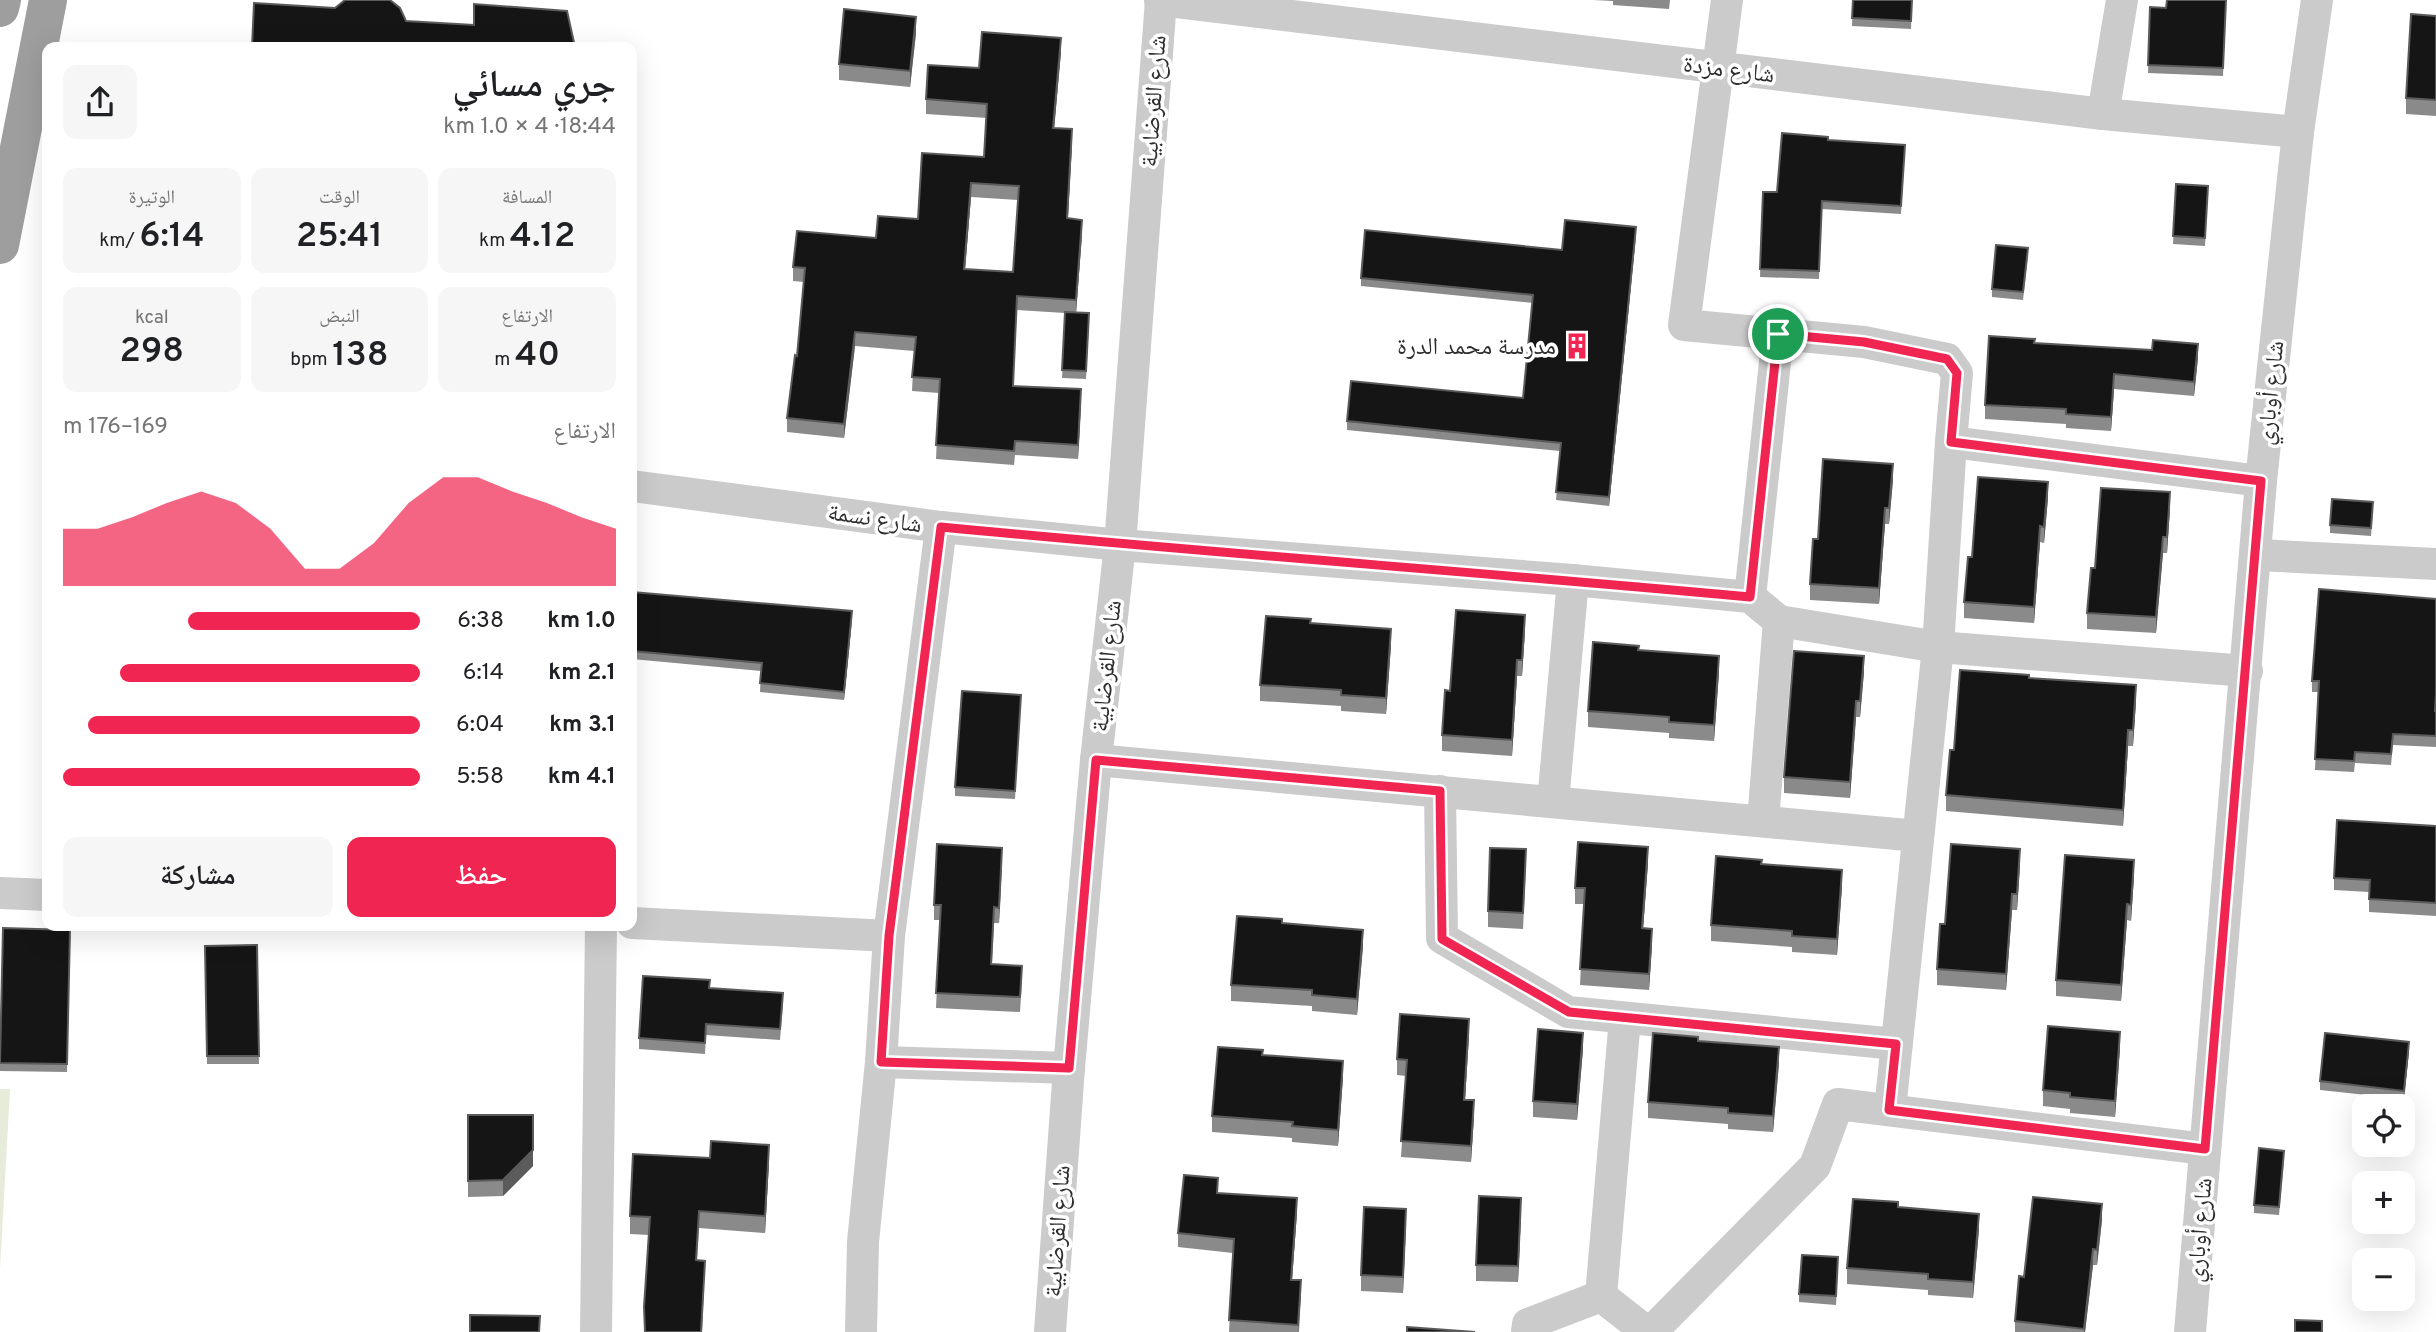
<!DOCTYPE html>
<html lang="ar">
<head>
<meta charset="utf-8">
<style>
  :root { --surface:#fff; --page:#f6f6f6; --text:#202124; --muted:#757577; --accent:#f02551 }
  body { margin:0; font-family:Overpass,"Noto Naskh Arabic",sans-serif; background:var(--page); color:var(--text); direction:rtl; height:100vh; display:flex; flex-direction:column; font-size:26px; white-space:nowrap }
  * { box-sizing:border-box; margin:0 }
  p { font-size:23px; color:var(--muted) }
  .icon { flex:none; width:38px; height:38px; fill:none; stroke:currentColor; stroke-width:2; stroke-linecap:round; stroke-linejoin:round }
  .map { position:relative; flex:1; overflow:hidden; direction:ltr }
  .sheet { position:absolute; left:42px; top:42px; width:595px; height:889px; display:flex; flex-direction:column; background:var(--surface); border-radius:14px; box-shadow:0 7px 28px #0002; direction:rtl }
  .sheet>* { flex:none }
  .controls { position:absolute; left:2352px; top:1094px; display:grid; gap:14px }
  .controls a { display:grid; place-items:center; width:63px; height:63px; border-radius:14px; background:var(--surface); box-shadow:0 7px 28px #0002; font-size:35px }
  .pin { position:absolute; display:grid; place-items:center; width:60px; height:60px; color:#fff; margin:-30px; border:4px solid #fff; border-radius:50%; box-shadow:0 2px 7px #0007 }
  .round { display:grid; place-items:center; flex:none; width:74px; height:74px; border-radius:14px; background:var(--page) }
  .overview { display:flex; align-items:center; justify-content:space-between; height:119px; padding:0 21px }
  h1 { font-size:38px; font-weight:600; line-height:52px }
  .metrics { display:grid; grid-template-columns:repeat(3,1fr); gap:10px; height:119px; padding:7px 21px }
  .metrics div { display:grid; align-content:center; border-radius:14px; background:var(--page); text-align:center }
  .metrics b { font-size:35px; font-weight:600 }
  .metrics small { font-size:19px; font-weight:400 }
  .metrics p { font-size:19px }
  .chart { height:196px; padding:14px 21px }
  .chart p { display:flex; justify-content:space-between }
  .chart svg { width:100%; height:126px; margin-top:7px; fill:var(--accent); opacity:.7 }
  .primary-button { display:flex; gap:14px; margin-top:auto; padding:14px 21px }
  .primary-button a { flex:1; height:80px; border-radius:14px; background:var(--accent); color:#fff; font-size:28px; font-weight:600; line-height:80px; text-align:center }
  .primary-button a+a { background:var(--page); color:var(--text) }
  ul { padding:0 21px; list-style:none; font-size:23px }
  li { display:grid; grid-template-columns:112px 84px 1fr; align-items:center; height:52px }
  li i { height:18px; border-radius:9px; background:var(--accent) }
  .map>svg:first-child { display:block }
  .green { fill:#e7ecda }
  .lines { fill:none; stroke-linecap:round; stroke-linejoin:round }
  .minor { stroke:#cbcbcb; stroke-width:32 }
  .trunk { stroke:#9e9e9e; stroke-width:38 }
  .wall { fill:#8a8a8a; fill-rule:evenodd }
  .shaded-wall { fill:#5b5b5b }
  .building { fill:#151515; stroke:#5b5b5b; stroke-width:2; fill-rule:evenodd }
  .route-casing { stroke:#fff; stroke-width:14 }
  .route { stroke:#f02551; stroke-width:9 }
  .labels { text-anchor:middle; stroke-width:7; stroke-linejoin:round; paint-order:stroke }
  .street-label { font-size:24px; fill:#2e2e2e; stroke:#fff }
  .poi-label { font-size:24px; fill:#2e2e2e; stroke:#fff; text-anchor:end }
</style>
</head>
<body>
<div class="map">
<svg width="2436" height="1332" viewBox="0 0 2436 1332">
  <rect width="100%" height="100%" fill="#fff"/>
  <polygon class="green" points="0,1089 10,1089 0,1269"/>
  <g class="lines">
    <g class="minor">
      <polyline points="1160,0 2103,114 2298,132"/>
      <polyline points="1727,0 1684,325 1864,342 1947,359 1957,373 1951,442 2261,481"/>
      <polyline points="2103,114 2122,0"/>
      <polyline points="632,486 941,527 1120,545 1573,580 1750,597 1779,621"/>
      <polyline points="2256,555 2436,564"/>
      <polyline points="1750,597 1778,334"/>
      <polyline points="1779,621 1938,647 2247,671"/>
      <polyline points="1096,760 1918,836"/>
      <polyline points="1440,791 1442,938 1568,1012 1896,1044"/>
      <polyline points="1553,802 1573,580"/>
      <polyline points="1763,821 1779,621"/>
      <polyline points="0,893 47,895"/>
      <polyline points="632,923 889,936"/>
      <polyline points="881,1062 1069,1068"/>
      <polyline points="1890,1110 1938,647 1951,442"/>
      <polyline points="1601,1296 1647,1332"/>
      <polyline points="596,1332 601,926"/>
      <polyline points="861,1332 863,1242 881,1062 889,936 941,527"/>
      <polyline points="1050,1332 1069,1068 1096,760 1120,545 1161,0"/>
      <polyline points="1527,1332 1528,1324 1601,1296 1625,1018"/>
      <polyline points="1651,1332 1815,1166 1838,1104 2205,1149"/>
      <polyline points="2190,1332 2261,481 2298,132 2317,0"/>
    </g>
    <g class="trunk">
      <polyline points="0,8 2,0"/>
      <polyline points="0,245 48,0"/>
    </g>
  </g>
  <g class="wall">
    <polygon points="1593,0 1670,0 1669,9 1613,5 1613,1"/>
    <polygon points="1853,0 1912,0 1911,29 1852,26"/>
    <polygon points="2226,0 2223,76 2148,73 2150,7 2166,8"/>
    <polygon points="2436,16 2436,116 2406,114 2406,98"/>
    <polygon points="916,33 910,87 839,80 839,64"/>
    <path d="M 1061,52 L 1054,128 L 1072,144 L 1068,218 L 1082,234 L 1076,313 L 1089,322 L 1086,379 L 1062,378 L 1065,313 L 1017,310 L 1013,386 L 1081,404 L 1078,459 L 1015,455 L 1014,465 L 936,459 L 939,393 L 912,391 L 914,351 L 855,346 L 844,438 L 787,432 L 787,418 L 797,356 L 804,282 L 793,281 L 793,267 L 876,238 L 918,219 L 984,157 L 987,118 L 926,114 L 926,99 L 979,68 ZM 971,197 L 1018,200 L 1013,272 L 965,269 Z"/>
    <polygon points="1828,140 1905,145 1901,214 1822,209 1819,279 1760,277 1763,192 1777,192"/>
    <polygon points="2176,184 2208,186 2205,246 2173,244"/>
    <polygon points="1636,235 1609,506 1556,500 1560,451 1347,430 1347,421 1523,398 1533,303 1361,286 1361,278 1562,250"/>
    <polygon points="2028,256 2023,300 1992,297 1992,289"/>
    <polygon points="2035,343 2198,358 2194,396 2114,389 2111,431 2066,428 2066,424 1985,419 1985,405"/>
    <polygon points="1893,480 1889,524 1885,524 1879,604 1810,600 1810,584 1818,539"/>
    <polygon points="2048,498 2044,543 2040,542 2034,623 1964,618 1964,602 1972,557"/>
    <polygon points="2170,508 2167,553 2163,553 2156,633 2087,629 2087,613"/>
    <polygon points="2373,510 2371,536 2330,533 2330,525"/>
    <polygon points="632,592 852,619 844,700 760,692 761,671 632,659"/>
    <polygon points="2436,599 2436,747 2393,745 2391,765 2355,763 2354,772 2315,770 2318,692 2312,692 2312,681"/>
    <polygon points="1311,623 1391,645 1386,714 1341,711 1341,706 1260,701 1260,685"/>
    <polygon points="1525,631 1522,676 1517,676 1512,756 1442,751 1442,735 1450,691"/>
    <polygon points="1639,650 1719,672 1714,741 1669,738 1669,733 1588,727 1588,711"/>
    <polygon points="1864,672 1860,717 1856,717 1850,798 1784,793 1784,777"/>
    <polygon points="2029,678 2136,701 2133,746 2128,746 2123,826 1946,811 1946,795 1954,750"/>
    <polygon points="1021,695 1015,799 955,796 955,787"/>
    <polygon points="2436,826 2436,916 2369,912 2369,892 2334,890 2334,878"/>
    <polygon points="1002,863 999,923 994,923 992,964 1022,981 1020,1012 936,1008 940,920 934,920 934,905"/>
    <polygon points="1648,863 1643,928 1652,945 1649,990 1580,985 1584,904 1575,904 1575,888"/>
    <polygon points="1762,864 1842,886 1837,955 1792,952 1792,947 1711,941 1711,925"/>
    <polygon points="1526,865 1523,929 1488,927 1488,911"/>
    <polygon points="2020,865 2017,910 2012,910 2006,990 1937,985 1937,969 1945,924"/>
    <polygon points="2134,876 2131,921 2127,920 2121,1001 2056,996 2056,980"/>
    <polygon points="1282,923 1363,946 1357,1015 1312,1011 1312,1006 1231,1001 1231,985"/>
    <polygon points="70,930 67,1072 0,1071 0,1034"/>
    <polygon points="257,945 259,1064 207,1064 205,946"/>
    <polygon points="710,988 783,1004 780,1040 706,1035 705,1054 639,1049 639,1038"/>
    <polygon points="1469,1035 1465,1100 1474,1116 1471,1162 1401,1157 1406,1076 1397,1075 1397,1059"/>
    <polygon points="1698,1041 1779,1063 1773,1132 1728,1129 1728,1124 1648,1118 1648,1102"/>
    <polygon points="2120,1048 2115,1117 2070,1113 2070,1109 2043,1106 2043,1090"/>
    <polygon points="1583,1049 1577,1120 1533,1117 1533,1101"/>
    <polygon points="2409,1051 2404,1099 2320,1090 2320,1081"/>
    <polygon points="1343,1077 1338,1146 1292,1142 1292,1138 1212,1132 1212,1116"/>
    <polygon points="468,1115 533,1166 503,1196 468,1197"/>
    <polygon points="2284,1159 2279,1215 2254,1213 2254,1205"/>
    <polygon points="769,1162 765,1233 699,1228 697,1260 705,1278 649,1235 630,1234 630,1216"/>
    <polygon points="1218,1193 1297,1212 1292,1280 1301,1294 1299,1332 1229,1332 1233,1253 1178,1247 1178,1233"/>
    <polygon points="1898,1207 1979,1229 1973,1298 1928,1295 1928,1290 1847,1284 1847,1268"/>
    <polygon points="1521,1214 1518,1282 1476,1281 1476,1265"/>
    <polygon points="2102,1220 2097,1265 2093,1265 2085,1332 2015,1332 2015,1321 2024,1277"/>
    <polygon points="1406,1225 1403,1293 1361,1291 1361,1275"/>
    <polygon points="1838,1265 1836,1305 1799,1302 1799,1294"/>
  </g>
  <g class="shaded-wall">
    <polygon points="916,17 916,33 910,87 910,71"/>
    <polygon points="1061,38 1061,52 1053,142 1053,128"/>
    <polygon points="1072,129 1072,144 1067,233 1067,218"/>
    <polygon points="971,183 971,197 964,283 964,269"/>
    <polygon points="1082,220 1082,234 1076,314 1076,300"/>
    <polygon points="1636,227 1636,235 1609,506 1609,497"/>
    <polygon points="855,332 855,346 844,438 844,424"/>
    <polygon points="2198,344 2198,358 2194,396 2194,382"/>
    <polygon points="2114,374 2114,389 2111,431 2111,417"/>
    <polygon points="1081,389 1081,404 1078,459 1078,445"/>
    <polygon points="1893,464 1893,480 1889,524 1889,508"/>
    <polygon points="2048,482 2048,498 2044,543 2044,527"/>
    <polygon points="2170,492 2170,508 2167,553 2167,537"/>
    <polygon points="1885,508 1885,524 1879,604 1879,588"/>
    <polygon points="2040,526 2040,542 2034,623 2034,607"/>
    <polygon points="2163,537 2163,553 2156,633 2156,617"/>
    <polygon points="852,611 852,619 844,700 844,692"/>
    <polygon points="1525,615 1525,631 1522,676 1522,660"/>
    <polygon points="1391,629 1391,645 1386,714 1386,698"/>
    <polygon points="1719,656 1719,672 1714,741 1714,725"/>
    <polygon points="1864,656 1864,672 1860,717 1860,701"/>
    <polygon points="1517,660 1517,676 1512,756 1512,740"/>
    <polygon points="2136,685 2136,701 2133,746 2133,730"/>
    <polygon points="1856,701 1856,717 1850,798 1850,782"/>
    <polygon points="2128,730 2128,746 2123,826 2123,810"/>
    <polygon points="1648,847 1648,863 1642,944 1642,928"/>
    <polygon points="1002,848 1002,863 999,923 999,908"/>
    <polygon points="2020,849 2020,865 2017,910 2017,894"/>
    <polygon points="2134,860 2134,876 2131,921 2131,905"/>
    <polygon points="1842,870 1842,886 1837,955 1837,939"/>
    <polygon points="2012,894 2012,910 2006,990 2006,974"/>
    <polygon points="2127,904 2127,920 2121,1001 2121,985"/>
    <polygon points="1652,929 1652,945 1649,990 1649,974"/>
    <polygon points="1363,930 1363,946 1357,1015 1357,999"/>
    <polygon points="1469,1019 1469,1035 1464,1116 1464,1100"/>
    <polygon points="2120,1032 2120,1048 2115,1117 2115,1101"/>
    <polygon points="1583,1033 1583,1049 1577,1120 1577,1104"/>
    <polygon points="2409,1042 2409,1051 2404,1099 2404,1091"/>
    <polygon points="1779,1047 1779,1063 1773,1132 1773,1116"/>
    <polygon points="1343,1061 1343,1077 1338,1146 1338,1130"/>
    <polygon points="1474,1100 1474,1116 1471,1162 1471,1146"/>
    <polygon points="769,1145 769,1162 765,1233 765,1216"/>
    <polygon points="533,1150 533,1166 503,1196 503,1180"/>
    <polygon points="1297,1198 1297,1212 1291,1294 1291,1280"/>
    <polygon points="1521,1198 1521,1214 1518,1282 1518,1266"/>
    <polygon points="2102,1204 2102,1220 2097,1265 2097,1250"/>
    <polygon points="1406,1209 1406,1225 1403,1293 1403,1277"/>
    <polygon points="1979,1214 1979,1229 1973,1298 1973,1282"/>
    <polygon points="2093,1249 2093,1265 2085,1332 2084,1332"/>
    <polygon points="705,1261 702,1332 701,1332"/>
    <polygon points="1301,1280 1301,1294 1298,1332 1298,1325"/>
  </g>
  <g class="building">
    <polygon points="345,0 390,0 400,8 406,21 474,25 474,4 567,11 575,47 252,47 254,3 335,8"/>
    <polygon points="1853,0 1912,0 1911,21 1852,18"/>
    <polygon points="2167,0 2226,0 2223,68 2148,65 2150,7 2166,8"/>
    <polygon points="844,9 916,17 910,71 839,64"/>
    <polygon points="2411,14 2436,16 2436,100 2406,98"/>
    <path d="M 982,32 L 1061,38 L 1053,128 L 1072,129 L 1067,218 L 1082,220 L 1076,300 L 1017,296 L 1013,386 L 1081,389 L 1078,445 L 1015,441 L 1014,451 L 936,445 L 940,379 L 912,377 L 916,337 L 855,332 L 844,424 L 787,418 L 795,355 L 797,356 L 805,268 L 793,267 L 797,231 L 876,238 L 878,216 L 918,219 L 922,153 L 984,157 L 987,104 L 926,99 L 928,65 L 979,68 ZM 971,183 L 1019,186 L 1013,272 L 964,269 Z"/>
    <polygon points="1782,133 1828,137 1828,140 1905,145 1901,206 1822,201 1819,271 1760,269 1763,192 1777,192"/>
    <polygon points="2176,184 2208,186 2205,238 2173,236"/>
    <polygon points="1565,220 1636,227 1609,497 1556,492 1561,443 1347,421 1351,381 1523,398 1533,295 1361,278 1365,230 1562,250"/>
    <polygon points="1996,245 2028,248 2023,292 1992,289"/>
    <polygon points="1065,312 1089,313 1086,371 1062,370"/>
    <polygon points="1989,336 2035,339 2034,343 2152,350 2153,340 2198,344 2194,382 2114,374 2111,417 2066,414 2066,409 1985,405"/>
    <polygon points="1823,459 1893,464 1889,508 1885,508 1879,588 1810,584 1813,539 1818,539"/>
    <polygon points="1978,477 2048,482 2044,527 2040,526 2034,607 1964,602 1968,557 1972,557"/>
    <polygon points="2101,488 2170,492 2167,537 2163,537 2156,617 2087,613 2091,568 2095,568"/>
    <polygon points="2332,499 2373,502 2371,528 2330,525"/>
    <polygon points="2319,589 2436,599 2436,693 2435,711 2436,711 2436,736 2393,734 2391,754 2355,752 2354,761 2315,759 2319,681 2312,681"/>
    <polygon points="632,592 852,611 844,692 760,683 762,663 632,651"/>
    <polygon points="1456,610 1525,615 1522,660 1517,660 1512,740 1442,735 1445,690 1450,691"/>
    <polygon points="1266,616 1311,619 1310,623 1391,629 1386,698 1341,695 1341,690 1260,685"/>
    <polygon points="1593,642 1639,646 1638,650 1719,656 1714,725 1669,722 1669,717 1588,711"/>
    <polygon points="1794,651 1864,656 1860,701 1856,701 1850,782 1784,777"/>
    <polygon points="1960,670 2029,675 2029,678 2136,685 2133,730 2128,730 2123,810 1946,795 1950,750 1954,750"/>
    <polygon points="962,691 1021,695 1015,791 955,787"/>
    <polygon points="2337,820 2436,826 2436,903 2369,899 2370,880 2334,878"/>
    <polygon points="1578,842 1648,847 1642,928 1652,929 1649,974 1580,969 1585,888 1575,888"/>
    <polygon points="937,844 1002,848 999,908 994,907 991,964 1022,966 1020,997 936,993 941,905 934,905"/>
    <polygon points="1951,844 2020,849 2017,894 2012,894 2006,974 1937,969 1940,924 1945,924"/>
    <polygon points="1490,848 1526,849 1523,913 1488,911"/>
    <polygon points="2065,855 2134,860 2131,905 2127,904 2121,985 2056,980"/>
    <polygon points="1716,856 1762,860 1761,864 1842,870 1837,939 1792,936 1792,931 1711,925"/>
    <polygon points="1237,916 1282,919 1282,923 1363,930 1357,999 1312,995 1312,990 1231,985"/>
    <polygon points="3,928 70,930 67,1064 0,1063"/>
    <polygon points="257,945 259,1056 207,1056 205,946"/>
    <polygon points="643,976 710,980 709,988 783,993 780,1029 706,1024 705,1043 639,1038"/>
    <polygon points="1400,1014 1469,1019 1464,1100 1474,1100 1471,1146 1401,1141 1407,1060 1397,1059"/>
    <polygon points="2048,1026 2120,1032 2115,1101 2070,1097 2070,1093 2043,1090"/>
    <polygon points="1538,1029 1583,1033 1577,1104 1533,1101"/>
    <polygon points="1653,1033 1698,1037 1698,1041 1779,1047 1773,1116 1728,1113 1728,1108 1648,1102"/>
    <polygon points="2325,1033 2409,1042 2404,1091 2320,1081"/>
    <polygon points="1218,1047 1263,1050 1262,1055 1343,1061 1338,1130 1292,1126 1293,1122 1212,1116"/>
    <polygon points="468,1115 533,1115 533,1150 503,1180 468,1181"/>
    <polygon points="711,1141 769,1145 765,1216 699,1211 696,1260 705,1261 701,1332 645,1332 644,1307 650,1217 630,1216 633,1154 710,1158"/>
    <polygon points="2259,1148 2284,1151 2279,1207 2254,1205"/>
    <polygon points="1184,1175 1218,1178 1217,1193 1297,1198 1291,1280 1301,1280 1298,1325 1229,1320 1234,1239 1178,1233"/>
    <polygon points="1479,1196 1521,1198 1518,1266 1476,1265"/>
    <polygon points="2033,1197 2102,1204 2097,1250 2093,1249 2084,1329 2015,1321 2019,1276 2024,1277"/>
    <polygon points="1853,1199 1898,1202 1898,1207 1979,1214 1973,1282 1928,1279 1928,1274 1847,1268"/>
    <polygon points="1364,1207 1406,1209 1403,1277 1361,1275"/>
    <polygon points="1802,1255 1838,1257 1836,1296 1799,1294"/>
    <polygon points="470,1315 540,1316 539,1332 470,1332"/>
    <polygon points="2295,1320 2322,1321 2322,1332 2295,1332"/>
    <polygon points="1407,1327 1475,1332 1407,1332"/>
  </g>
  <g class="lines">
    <g class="route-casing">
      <path id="route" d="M 1778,334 L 1864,342 L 1947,359 L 1957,373 L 1951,442 L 2261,481 L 2205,1149 L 1889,1110 L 1896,1044 L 1569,1012 L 1442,939 L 1440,791 L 1096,760 L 1069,1068 L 881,1062 L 889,936 L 941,527 C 1210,553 1480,572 1750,597 Z"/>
    </g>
    <use href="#route" class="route"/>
  </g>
  <defs>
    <g id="building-bare" transform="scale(2.1)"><path d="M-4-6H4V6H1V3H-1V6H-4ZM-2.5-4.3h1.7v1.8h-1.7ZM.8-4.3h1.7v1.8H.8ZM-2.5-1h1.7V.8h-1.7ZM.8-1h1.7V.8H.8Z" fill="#f02551" stroke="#fff" stroke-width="2.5" paint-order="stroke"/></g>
  </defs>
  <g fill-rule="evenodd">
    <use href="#building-bare" x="1577" y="346"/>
  </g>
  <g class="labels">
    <g class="street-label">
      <text transform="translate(1729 69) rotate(7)" y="8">شارع مزدة</text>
      <text transform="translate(1153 101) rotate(-86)" y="8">شارع القرضابية</text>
      <text transform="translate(2270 393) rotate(-84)" y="8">شارع أوباري</text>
      <text transform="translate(875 518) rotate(8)" y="8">شارع نسمة</text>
      <text transform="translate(1106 666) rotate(-84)" y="8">شارع القرضابية</text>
      <text transform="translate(2199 1230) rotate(-85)" y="8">شارع أوباري</text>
      <text transform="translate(1057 1231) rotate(-86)" y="8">شارع القرضابية</text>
    </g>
    <g class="poi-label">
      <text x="1556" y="354">مدرسة محمد الدرة</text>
    </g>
  </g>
</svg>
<div class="controls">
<a><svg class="icon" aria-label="locate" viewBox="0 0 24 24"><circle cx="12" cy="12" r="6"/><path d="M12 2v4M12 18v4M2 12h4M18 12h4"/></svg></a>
<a>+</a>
<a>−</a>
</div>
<div class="pin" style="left:1778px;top:334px;background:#1e9e55"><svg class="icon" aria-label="arrive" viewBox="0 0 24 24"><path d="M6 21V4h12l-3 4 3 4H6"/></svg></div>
<section class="sheet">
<div class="overview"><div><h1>جري مسائي</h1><p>18:44 · 4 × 1.0 km</p></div><a class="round"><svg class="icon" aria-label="share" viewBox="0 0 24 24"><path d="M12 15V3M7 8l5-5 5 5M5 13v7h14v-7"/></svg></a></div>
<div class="metrics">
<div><p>المسافة</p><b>4.12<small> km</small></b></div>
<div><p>الوقت</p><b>25:41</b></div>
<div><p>الوتيرة</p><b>6:14<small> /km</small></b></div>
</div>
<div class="metrics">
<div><p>الارتفاع</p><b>40<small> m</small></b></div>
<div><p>النبض</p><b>138<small> bpm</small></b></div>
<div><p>kcal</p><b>298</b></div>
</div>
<div class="chart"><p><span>الارتفاع</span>169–176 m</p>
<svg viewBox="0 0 160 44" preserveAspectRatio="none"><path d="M0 44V24L10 24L20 20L30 15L40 11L50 15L60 24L70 38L80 38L90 29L100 15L110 6L120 6L130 11L140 15L150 20L160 24V44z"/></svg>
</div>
<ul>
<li><b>1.0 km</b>6:38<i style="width:65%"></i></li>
<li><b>2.1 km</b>6:14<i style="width:84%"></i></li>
<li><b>3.1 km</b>6:04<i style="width:93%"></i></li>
<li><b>4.1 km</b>5:58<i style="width:100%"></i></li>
</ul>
<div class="primary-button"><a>حفظ</a><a>مشاركة</a></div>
</section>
</div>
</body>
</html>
